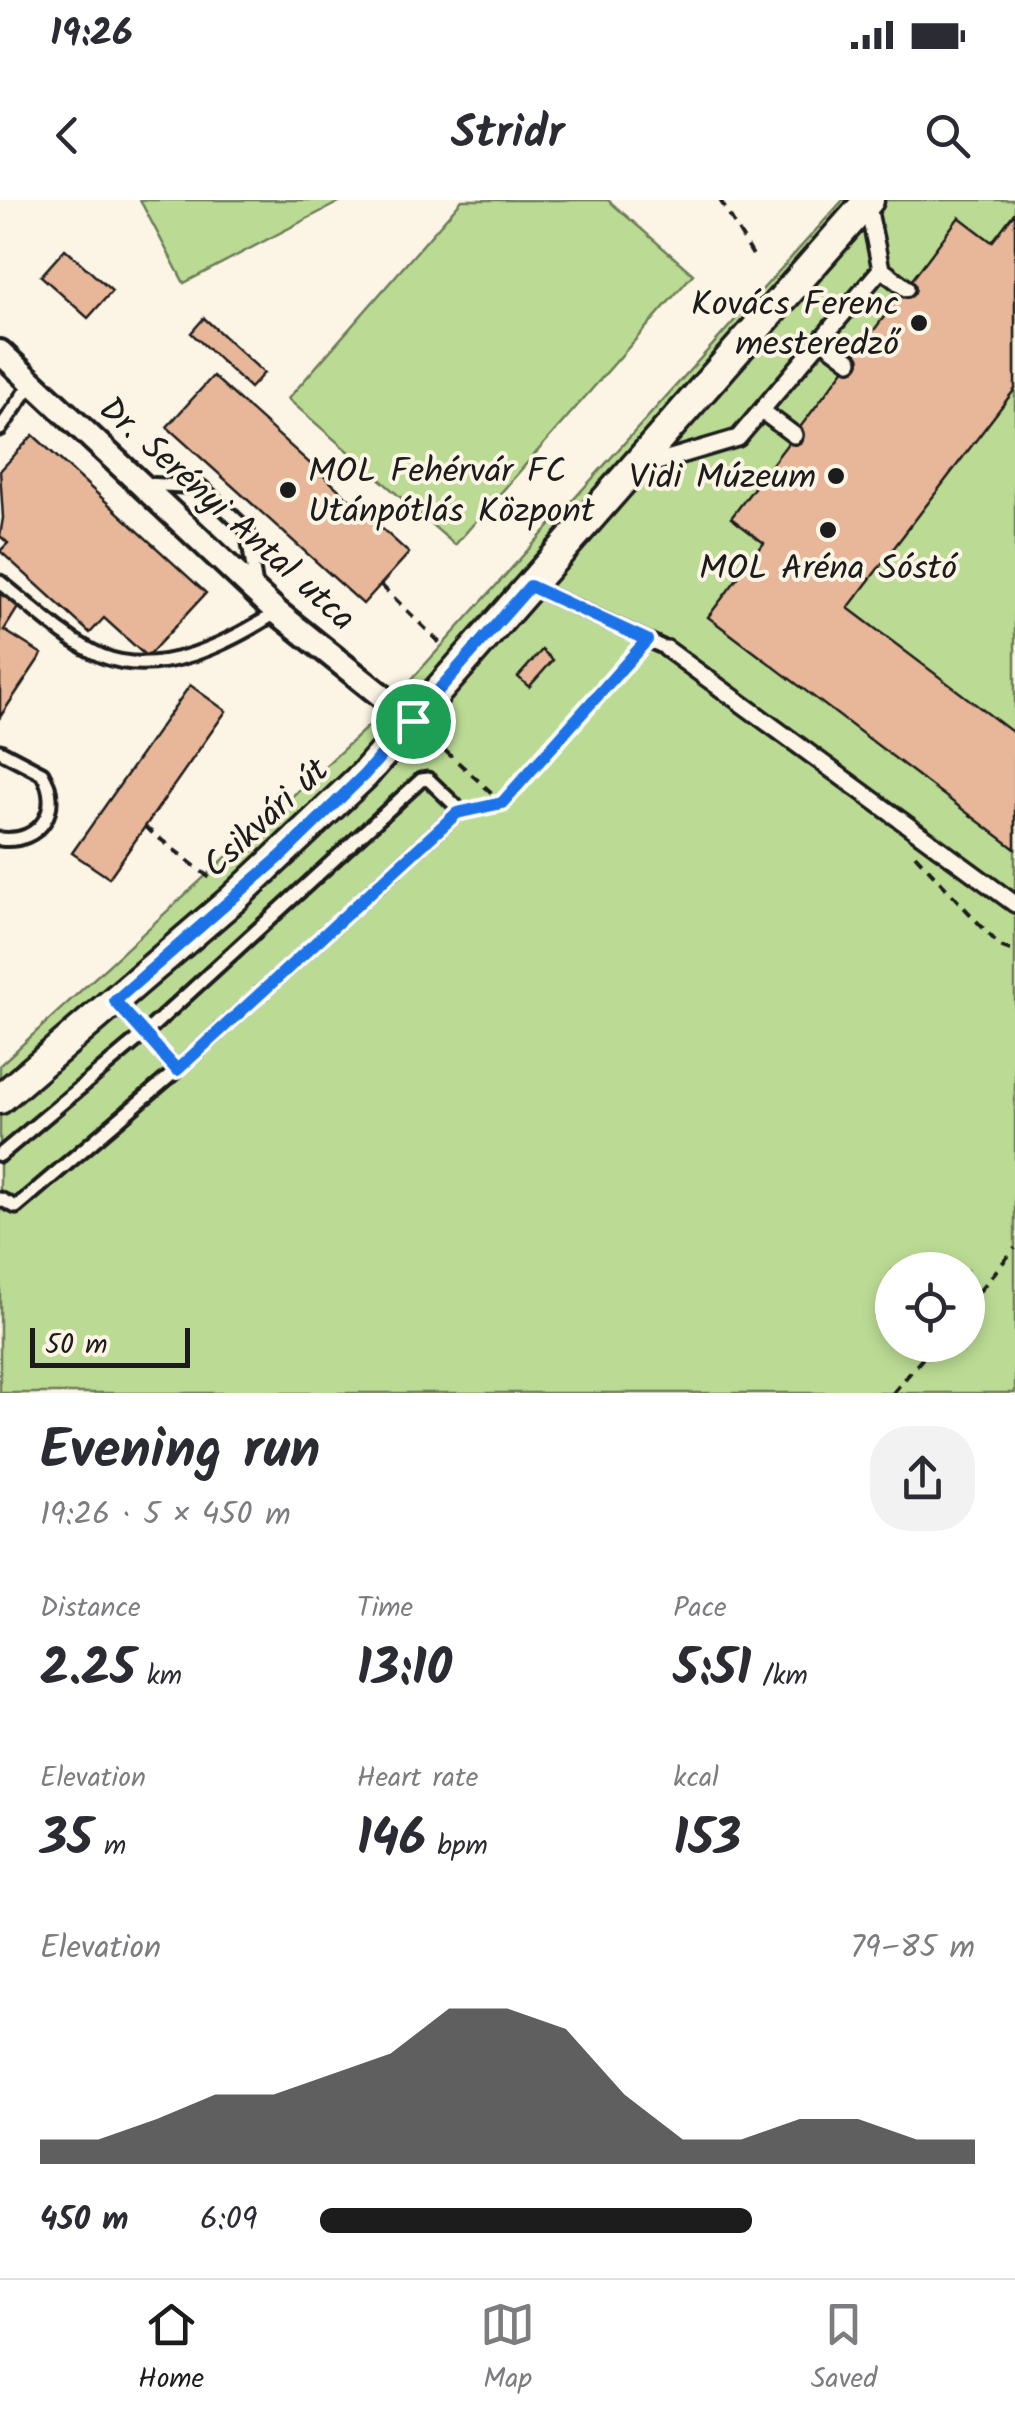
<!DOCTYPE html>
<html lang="en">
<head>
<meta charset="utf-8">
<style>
  :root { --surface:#fff; --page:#f2f2f3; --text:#2b2b33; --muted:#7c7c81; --line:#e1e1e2; --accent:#1c1c1c }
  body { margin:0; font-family:Kalam,sans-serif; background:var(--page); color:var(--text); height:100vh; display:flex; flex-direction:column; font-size:38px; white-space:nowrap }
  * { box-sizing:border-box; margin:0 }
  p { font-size:32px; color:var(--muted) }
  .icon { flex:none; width:55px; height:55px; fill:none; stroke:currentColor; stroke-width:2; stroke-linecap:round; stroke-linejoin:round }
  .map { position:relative; height:1193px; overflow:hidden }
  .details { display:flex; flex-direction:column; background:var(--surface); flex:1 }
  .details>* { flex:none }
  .buttons { position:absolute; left:875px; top:1052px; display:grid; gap:20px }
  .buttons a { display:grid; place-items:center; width:110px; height:110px; border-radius:50%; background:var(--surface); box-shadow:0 5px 15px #0003; font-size:50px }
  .scale { position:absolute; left:30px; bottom:25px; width:160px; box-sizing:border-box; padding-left:10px; border:5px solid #1c1c1c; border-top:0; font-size:28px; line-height:35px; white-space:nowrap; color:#1c1c1c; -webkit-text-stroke:8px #fcf5e5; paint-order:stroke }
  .pin { position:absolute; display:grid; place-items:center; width:85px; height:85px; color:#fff; margin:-42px; border:5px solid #fff; border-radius:50%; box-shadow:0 2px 10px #0007 }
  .round { display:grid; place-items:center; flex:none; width:105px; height:105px; border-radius:40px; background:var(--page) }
  .headline { display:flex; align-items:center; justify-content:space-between; height:170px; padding:0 40px }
  h1 { font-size:55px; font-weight:800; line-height:75px }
  .figures { display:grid; grid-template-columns:repeat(3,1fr); gap:15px; height:170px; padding:10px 40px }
  .figures div { display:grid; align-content:center }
  .figures b { font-size:50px; font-weight:800 }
  .figures small { font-size:28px; font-weight:400 }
  .figures p { font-size:28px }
  .chart { height:280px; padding:20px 40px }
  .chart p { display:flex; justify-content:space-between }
  .chart svg { width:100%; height:180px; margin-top:10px; fill:var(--accent); opacity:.7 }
  ul { padding:0 40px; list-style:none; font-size:32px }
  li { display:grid; grid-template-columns:160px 120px 1fr; align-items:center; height:75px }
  li i { height:25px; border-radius:12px; background:var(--accent) }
  .status { display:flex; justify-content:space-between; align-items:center; height:70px; padding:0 50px; background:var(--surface); direction:ltr }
  .status svg { height:28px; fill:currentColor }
  header { display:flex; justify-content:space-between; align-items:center; height:130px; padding:0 40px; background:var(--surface); font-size:45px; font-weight:800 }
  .tab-bar { display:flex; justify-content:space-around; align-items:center; height:140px; border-top:2px solid var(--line); background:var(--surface); font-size:28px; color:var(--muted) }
  .tab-bar a { display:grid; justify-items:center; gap:5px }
  .tab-bar .current { color:var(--accent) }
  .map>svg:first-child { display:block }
  .green { fill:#bbdb94; stroke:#6c7c58; stroke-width:2.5; fill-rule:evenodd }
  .building { fill:#e8b799; stroke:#1c1c1c; stroke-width:2.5 }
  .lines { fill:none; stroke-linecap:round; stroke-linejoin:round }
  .service-casing { stroke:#1c1c1c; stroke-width:19 }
  .pedestrian-casing { stroke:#1c1c1c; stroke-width:22 }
  .minor-casing { stroke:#1c1c1c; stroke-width:30 }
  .tertiary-casing { stroke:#1c1c1c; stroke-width:35 }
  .path { stroke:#1c1c1c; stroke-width:4; stroke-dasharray:10 8; stroke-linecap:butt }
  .service { stroke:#fcf5e5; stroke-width:11 }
  .pedestrian { stroke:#fcf5e5; stroke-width:15 }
  .minor { stroke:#fcf5e5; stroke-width:22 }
  .tertiary { stroke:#fcf5e5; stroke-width:28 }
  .route-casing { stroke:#fff; stroke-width:20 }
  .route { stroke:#1a73e8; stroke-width:12 }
  .poi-dot { fill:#1c1c1c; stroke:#fcf5e5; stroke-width:4 }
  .labels { text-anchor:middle; stroke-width:8; stroke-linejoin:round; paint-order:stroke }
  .poi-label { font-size:35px; fill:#1c1c1c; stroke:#fcf5e5; text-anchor:end }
  .street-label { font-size:35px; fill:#1c1c1c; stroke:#fcf5e5 }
</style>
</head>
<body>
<div class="status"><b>19:26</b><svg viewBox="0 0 49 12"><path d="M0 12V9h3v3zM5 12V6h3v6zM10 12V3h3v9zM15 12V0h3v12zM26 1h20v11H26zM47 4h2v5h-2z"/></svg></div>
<header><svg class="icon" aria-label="back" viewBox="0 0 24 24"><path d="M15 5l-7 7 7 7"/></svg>Stridr<svg class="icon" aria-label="search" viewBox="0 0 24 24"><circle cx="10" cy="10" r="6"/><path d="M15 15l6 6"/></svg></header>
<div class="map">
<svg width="1015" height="1193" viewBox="0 0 1015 1193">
  <rect width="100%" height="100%" fill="#fcf5e5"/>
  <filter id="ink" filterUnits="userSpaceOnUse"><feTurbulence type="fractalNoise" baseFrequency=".01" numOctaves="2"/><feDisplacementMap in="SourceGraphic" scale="20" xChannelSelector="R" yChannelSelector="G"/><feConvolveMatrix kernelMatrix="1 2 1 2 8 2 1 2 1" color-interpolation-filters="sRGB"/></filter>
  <g filter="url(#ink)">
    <g class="green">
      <polygon points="140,0 343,0 184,83"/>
      <polygon points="462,0 608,0 693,74 455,345 288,199"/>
      <path d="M 843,0 L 1015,0 L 1015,1193 L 0,1193 L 0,865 L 375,520 ZM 892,1070 L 968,1070 L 968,1145 L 892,1145 Z"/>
    </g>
    <g class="building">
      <polygon points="1015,12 1015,189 848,408 1015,534 1015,649 708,417 764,343 731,318 906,88 959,17 992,42"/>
      <polygon points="65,49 112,91 88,118 41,76"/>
      <polygon points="204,118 264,173 250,188 191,133"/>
      <polygon points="213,176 409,353 363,404 167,227"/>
      <polygon points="33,235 206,393 147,457 104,418 90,433 0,351 8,343 0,336 3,318 0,271"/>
      <polygon points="0,394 19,406 4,430 42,454 0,517"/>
      <polygon points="542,450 553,460 529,487 518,477"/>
      <polygon points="190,485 226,511 109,678 72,653"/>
    </g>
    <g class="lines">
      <g class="service-casing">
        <g id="service">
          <polyline points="0,229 32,183"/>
          <polyline points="145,284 201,287 247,330 256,387"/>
          <path d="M 0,382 C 31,406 66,441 102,456 C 160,479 229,443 277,412"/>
          <polyline points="530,386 667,449"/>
          <path d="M 0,551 L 42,573 C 63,608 41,644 0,639"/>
          <polyline points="115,801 177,870"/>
          <polyline points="0,955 143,835 421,580 428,579 455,605 457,613 177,870 16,1007 0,999"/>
        </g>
      </g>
      <g class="pedestrian-casing">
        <g id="pedestrian">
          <polyline points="881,69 906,88"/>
          <polyline points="822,140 850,161"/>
          <polyline points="762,211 794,235"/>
          <polyline points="637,268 738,238 881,69 867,2"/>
          <polyline points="667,449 1015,704"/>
        </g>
      </g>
      <g class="minor-casing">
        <polyline id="minor" points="0,152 277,412 413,521"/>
      </g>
      <g class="tertiary-casing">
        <polyline id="tertiary" points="0,899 233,699 364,575 869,0"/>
      </g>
      <g class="path">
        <polyline points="720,0 754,57"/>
        <polyline points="381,385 445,448"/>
        <polyline points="431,538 502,602"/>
        <polyline points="471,610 502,603 638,451"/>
        <polyline points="145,627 215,682"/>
        <polyline points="915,655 1000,746 1015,752"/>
        <polyline points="968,1105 1015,1048"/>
        <polyline points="893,1193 934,1145"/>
      </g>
      <use href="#service" class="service"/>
      <use href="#pedestrian" class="pedestrian"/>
      <use href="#minor" class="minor"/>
      <use href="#tertiary" class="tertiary"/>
    </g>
  </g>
  <g class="lines" filter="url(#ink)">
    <g class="route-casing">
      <polygon id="route" points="530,386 647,440 502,603 457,613 177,870 115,801 281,656 364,575"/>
    </g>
    <use href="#route" class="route"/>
  </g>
  <g class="poi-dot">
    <circle cx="919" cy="123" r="10"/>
    <circle cx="836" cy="276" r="10"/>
    <circle cx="288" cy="290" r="10"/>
    <circle cx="828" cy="330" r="10"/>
  </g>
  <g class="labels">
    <g class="poi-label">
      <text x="899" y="115">Kovács Ferenc<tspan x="899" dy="40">mesteredző</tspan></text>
      <text x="308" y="282" text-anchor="start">MOL Fehérvár FC<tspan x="308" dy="40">Utánpótlás Központ</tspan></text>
      <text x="816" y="288">Vidi Múzeum</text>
      <text x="828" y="379" text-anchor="middle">MOL Aréna Sóstó</text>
    </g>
    <g class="street-label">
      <text transform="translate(228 313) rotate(42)" y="12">Dr. Serényi Antal utca</text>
      <text transform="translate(265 617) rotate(-43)" y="12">Csikvári út</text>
    </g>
  </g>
</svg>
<div class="buttons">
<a><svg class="icon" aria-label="locate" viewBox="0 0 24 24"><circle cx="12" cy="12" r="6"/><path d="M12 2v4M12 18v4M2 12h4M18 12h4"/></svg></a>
</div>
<div class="scale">50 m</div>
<div class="pin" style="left:413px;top:521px;background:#1e9e55"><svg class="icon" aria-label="arrive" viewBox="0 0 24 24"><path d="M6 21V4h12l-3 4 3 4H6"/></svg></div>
</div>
<section class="details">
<div class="headline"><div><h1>Evening run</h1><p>19:26 · 5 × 450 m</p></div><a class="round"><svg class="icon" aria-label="share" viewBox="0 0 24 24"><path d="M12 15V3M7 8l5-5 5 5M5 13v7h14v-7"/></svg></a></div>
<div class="figures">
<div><p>Distance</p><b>2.25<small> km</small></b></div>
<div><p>Time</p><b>13:10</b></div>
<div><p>Pace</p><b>5:51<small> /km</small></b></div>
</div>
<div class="figures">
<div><p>Elevation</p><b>35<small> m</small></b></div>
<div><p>Heart rate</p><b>146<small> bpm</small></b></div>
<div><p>kcal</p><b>153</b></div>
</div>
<div class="chart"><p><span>Elevation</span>79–85 m</p>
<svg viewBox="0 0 160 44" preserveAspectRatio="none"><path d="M0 44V38L10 38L20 33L30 27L40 27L50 22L60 17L70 6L80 6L90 11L100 27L110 38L120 38L130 33L140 33L150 38L160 38V44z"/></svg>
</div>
<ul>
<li><b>450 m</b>6:09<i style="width:66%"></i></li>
</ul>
</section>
<nav class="tab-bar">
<a class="current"><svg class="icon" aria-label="home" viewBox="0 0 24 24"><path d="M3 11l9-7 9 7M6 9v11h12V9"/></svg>Home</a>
<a><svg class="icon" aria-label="map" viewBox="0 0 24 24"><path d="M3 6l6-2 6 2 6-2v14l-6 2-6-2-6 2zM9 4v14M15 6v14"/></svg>Map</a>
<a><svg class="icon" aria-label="saved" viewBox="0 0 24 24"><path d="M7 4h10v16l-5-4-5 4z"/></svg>Saved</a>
</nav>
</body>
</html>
